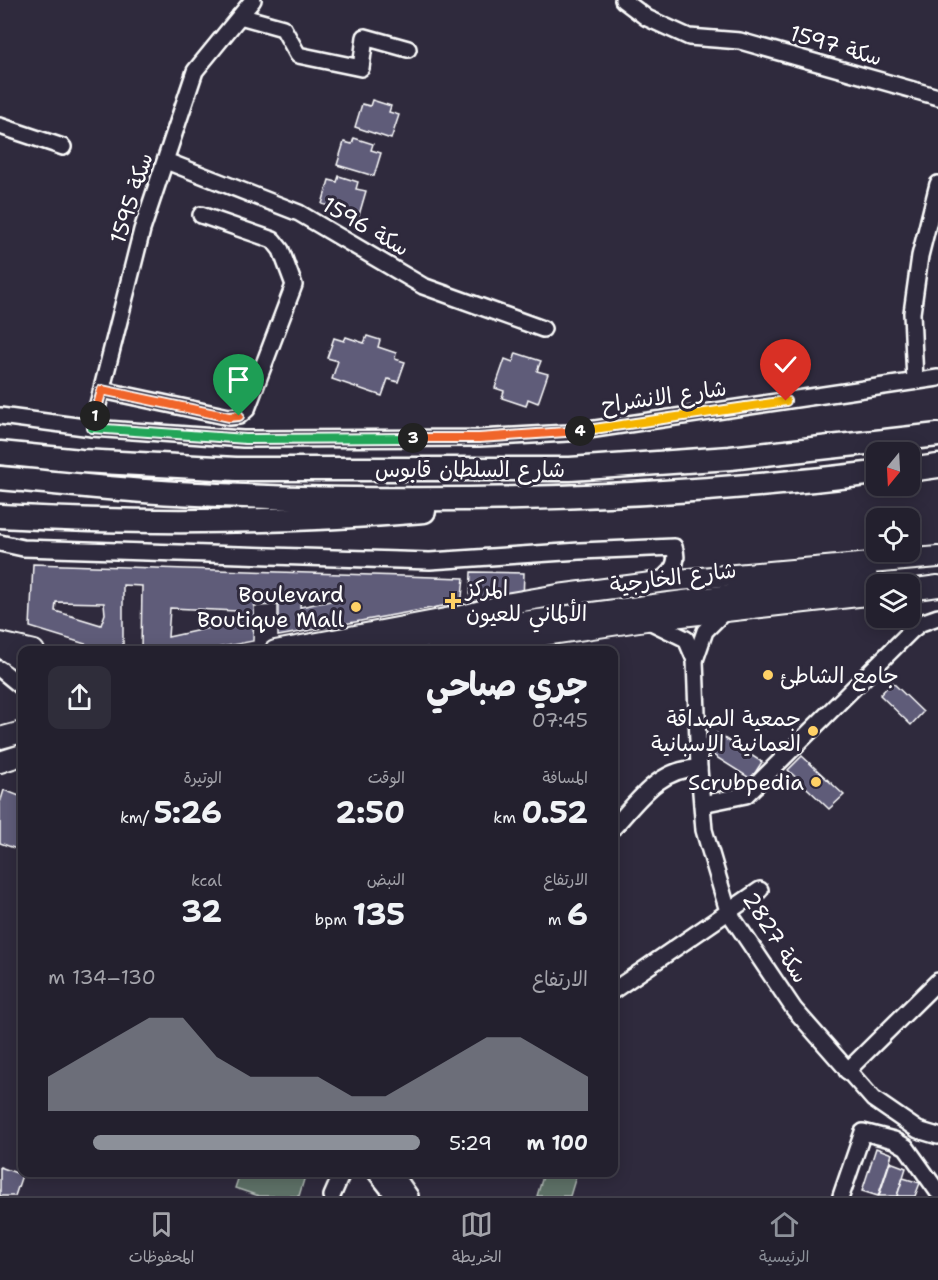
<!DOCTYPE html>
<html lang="ar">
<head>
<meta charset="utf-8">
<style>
  :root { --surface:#23202e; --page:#2f2d3a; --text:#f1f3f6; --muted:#a3a3aa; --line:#403e4a; --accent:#8c9099 }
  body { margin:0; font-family:"Shantell Sans","Playpen Sans Arabic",sans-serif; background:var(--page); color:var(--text); direction:rtl; height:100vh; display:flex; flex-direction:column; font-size:22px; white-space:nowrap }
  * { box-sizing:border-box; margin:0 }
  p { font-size:20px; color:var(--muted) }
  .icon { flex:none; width:33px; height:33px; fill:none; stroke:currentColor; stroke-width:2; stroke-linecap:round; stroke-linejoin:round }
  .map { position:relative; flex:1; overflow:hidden; direction:ltr }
  .details { position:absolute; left:18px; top:646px; width:600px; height:531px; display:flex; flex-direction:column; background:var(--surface); border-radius:12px; box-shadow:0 3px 15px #0003,0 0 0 2px var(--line); direction:rtl }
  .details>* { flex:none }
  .needle { width:39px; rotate:198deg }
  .buttons { position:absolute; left:866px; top:442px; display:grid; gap:12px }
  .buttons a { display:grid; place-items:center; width:54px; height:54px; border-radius:12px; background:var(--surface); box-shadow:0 3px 15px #0003,0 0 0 2px var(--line); font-size:30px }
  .pin { position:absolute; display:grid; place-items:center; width:51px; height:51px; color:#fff; margin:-62px -26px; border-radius:50% 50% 50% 0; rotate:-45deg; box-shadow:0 0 6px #0007 }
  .pin .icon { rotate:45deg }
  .km { position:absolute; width:30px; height:30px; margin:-15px; border-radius:50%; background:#222; color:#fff; font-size:16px; line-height:30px; text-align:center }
  .round { display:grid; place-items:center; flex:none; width:63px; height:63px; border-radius:12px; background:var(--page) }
  .overview { display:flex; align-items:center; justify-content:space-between; height:102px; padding:0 30px }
  h1 { font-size:33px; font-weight:700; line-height:45px }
  .stats { display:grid; grid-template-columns:repeat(3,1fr); gap:9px; height:102px; padding:6px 30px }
  .stats div { display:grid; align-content:center }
  .stats b { font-size:30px; font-weight:700 }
  .stats small { font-size:16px; font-weight:400 }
  .stats p { font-size:16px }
  .chart { height:168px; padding:12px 30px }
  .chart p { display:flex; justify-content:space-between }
  .chart svg { width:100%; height:108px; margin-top:6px; fill:var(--accent); opacity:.7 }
  ul { padding:0 30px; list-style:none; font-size:20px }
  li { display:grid; grid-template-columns:96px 72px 1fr; align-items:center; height:45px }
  li i { height:15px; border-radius:8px; background:var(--accent) }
  .tab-bar { display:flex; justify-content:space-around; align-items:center; height:84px; border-top:2px solid var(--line); background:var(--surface); font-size:16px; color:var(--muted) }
  .tab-bar a { display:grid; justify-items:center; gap:3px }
  .tab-bar .selected { color:var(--accent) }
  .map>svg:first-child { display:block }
  .green { fill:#5d6f66; stroke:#aeb7b2; stroke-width:1.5 }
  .building { fill:#5f5b79; stroke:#fff; stroke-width:1.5; fill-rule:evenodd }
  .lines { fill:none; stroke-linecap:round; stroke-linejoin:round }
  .minor-casing { stroke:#fff; stroke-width:20 }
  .major-casing { stroke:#fff; stroke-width:24 }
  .highway-casing { stroke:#fff; stroke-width:27 }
  .minor { stroke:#2f2a3d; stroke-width:15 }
  .major { stroke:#2f2a3d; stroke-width:20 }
  .highway { stroke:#2f2a3d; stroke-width:22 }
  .split-1-casing { stroke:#fff; stroke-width:12 }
  .split-2-casing { stroke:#fff; stroke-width:12 }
  .split-3-casing { stroke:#fff; stroke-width:12 }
  .split-4-casing { stroke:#fff; stroke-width:12 }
  .split-5-casing { stroke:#fff; stroke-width:12 }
  .split-6-casing { stroke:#fff; stroke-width:12 }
  .split-1 { stroke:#f0652b; stroke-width:8 }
  .split-2 { stroke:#22a559; stroke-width:8 }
  .split-3 { stroke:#22a559; stroke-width:8 }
  .split-4 { stroke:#f0652b; stroke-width:8 }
  .split-5 { stroke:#f5b400; stroke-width:8 }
  .split-6 { stroke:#f5b400; stroke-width:8 }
  .poi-dot { fill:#ffd166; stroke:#2f2a3d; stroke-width:2 }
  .labels { text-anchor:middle; stroke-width:6; stroke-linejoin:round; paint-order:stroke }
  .street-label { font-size:22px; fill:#fff; stroke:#2f2a3d }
  .poi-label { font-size:22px; fill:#fff; stroke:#2f2a3d; text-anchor:end }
</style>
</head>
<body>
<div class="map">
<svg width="938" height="1196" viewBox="0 0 938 1196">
  <rect width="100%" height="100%" fill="#2f2a3d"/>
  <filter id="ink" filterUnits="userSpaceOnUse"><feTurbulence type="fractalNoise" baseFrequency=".0167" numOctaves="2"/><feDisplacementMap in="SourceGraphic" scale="12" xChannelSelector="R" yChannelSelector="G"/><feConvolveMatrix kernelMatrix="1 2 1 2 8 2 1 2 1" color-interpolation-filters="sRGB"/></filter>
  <g filter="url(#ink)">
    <g class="green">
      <polygon points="240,1173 306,1173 299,1196 259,1196 235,1188"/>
      <polygon points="544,1173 577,1173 570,1196 537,1196"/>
    </g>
    <g class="building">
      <polygon points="372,100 391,106 389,112 399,115 391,139 355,127 362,104 370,106"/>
      <polygon points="354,138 373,144 371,150 381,153 374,176 337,165 344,142 352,144"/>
      <polygon points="339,176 358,182 356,189 366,191 359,215 322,204 329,180 337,182"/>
      <polygon points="367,336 380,340 378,347 396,353 395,359 405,362 398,382 388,379 382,396 332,379 338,361 327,358 334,338 344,341 346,337 364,343"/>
      <polygon points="516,353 541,361 537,371 548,374 538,403 528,399 526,406 502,398 504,391 495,388 505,359 513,362"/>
      <path d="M 33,564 L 464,578 L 461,606 L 448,605 L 278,636 L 278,605 L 254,606 L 253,641 L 201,651 L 141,651 L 142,586 L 123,585 L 123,651 L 108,651 L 30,627 ZM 301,593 L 331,595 L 331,601 L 300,607 ZM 56,602 L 104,603 L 105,614 L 101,625 L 55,611 ZM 170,608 L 237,611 L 237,622 L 168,637 Z"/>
      <polygon points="471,572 524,573 523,600 470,598"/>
      <polygon points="892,682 923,712 911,725 880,695"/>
      <polygon points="716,733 762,762 751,779 705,750"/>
      <polygon points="802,756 844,795 829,809 788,770"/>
      <polygon points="4,790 22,797 22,851 0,843 0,803"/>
      <polygon points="876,1148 892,1154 878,1196 862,1191"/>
      <polygon points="890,1162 906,1168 897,1196 879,1196"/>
      <polygon points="0,1167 22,1175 15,1196 0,1196"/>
      <polygon points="903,1178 920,1183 915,1196 897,1196"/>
    </g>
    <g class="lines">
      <g class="minor-casing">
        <g id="minor">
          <polyline points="623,0 647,18 689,37 740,41 938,97"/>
          <polyline points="240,16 283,28 298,55 361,68 365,37 408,49"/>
          <polyline points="0,126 63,147"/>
          <polyline points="166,161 299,213 423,286 543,329"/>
          <polyline points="915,381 912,313 920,256 938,184"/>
          <polyline points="102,390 229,417 239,416 247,409 294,285 281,250 273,240 201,215"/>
          <polyline points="0,416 92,428 243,439 479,438 568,433 938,378"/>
          <polyline points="92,428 142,230 195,71 253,0"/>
          <path d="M 0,543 L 23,548 L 430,561 L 580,551 L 674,547 C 680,563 670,575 657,582"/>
          <polyline points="725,611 705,631 695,660 699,768 704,830 728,911 794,1009 873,1099 918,1130 938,1136"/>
          <polyline points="647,620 686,639 695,660"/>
          <polyline points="0,649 22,664"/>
          <polyline points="0,669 22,687"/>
          <polyline points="702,804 746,795 911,631 921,623 938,617"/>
          <path d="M 614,827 C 638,801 659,768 699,768"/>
          <polyline points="614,990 760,890"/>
          <polyline points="847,1071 938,981"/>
          <polyline points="376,1173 394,1196"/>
          <polyline points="394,1173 410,1196"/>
          <polyline points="332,1196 342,1173"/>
          <polyline points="841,1196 863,1132 894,1140 906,1147 938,1192"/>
        </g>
      </g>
      <g class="major-casing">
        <g id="major">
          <polyline points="909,590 938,586"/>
          <polyline points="0,643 34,651"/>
          <polyline points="367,646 499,625 867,577"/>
          <polyline points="275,651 467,615 511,603 558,595 667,581 938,557"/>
          <polyline points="436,651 646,620 876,594"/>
          <polyline points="0,738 22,732"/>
          <polyline points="0,762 22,755"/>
        </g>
      </g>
      <g class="highway-casing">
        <g id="highway">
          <polyline points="0,453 81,461 236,469 570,469 730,458 938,435"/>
          <polyline points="909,470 938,466"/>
          <path d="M 0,478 C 58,483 117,490 176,493 C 409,505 644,501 876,473"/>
          <path d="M 0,516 C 141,524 283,523 424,511"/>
        </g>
      </g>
      <use href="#minor" class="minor"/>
      <use href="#major" class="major"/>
      <use href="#highway" class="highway"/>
    </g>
  </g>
  <g class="lines" filter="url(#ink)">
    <g class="split-1-casing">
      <polyline id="split-1" points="95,416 102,390 229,417 239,416"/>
    </g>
    <g class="split-2-casing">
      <polyline id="split-2" points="95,416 92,428 246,439"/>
    </g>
    <g class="split-3-casing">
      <polyline id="split-3" points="246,439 413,438"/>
    </g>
    <g class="split-4-casing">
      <polyline id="split-4" points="413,438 479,438 580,431"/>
    </g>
    <g class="split-5-casing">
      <polyline id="split-5" points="580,431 746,407"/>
    </g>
    <g class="split-6-casing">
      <polyline id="split-6" points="746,407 786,401"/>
    </g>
    <use href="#split-1" class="split-1"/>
    <use href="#split-2" class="split-2"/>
    <use href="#split-3" class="split-3"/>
    <use href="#split-4" class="split-4"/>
    <use href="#split-5" class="split-5"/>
    <use href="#split-6" class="split-6"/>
  </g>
  <g class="poi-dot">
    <path d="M450 592h6v6h6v6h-6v6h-6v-6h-6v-6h6z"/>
    <circle cx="356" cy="607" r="6"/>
    <circle cx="768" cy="675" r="6"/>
    <circle cx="813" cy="731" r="6"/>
    <circle cx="816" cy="782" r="6"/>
  </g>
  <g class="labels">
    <g class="street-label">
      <text transform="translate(836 45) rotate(16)" y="8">سكة 1597</text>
      <text transform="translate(131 198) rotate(-72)" y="8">سكة 1595</text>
      <text transform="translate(366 226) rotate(30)" y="8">سكة 1596</text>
      <text transform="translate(664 396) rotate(-8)" y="8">شارع الانشراح</text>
      <text x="470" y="477">شارع السلطان قابوس</text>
      <text transform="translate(673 577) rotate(-7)" y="8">شارع الخارجية</text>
      <text transform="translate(776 937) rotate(58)" y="8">سكة 2827</text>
    </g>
    <g class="poi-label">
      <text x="466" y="596" text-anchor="start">المركز<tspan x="466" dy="25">الألماني للعيون</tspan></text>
      <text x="344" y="602">Boulevard<tspan x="344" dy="25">Boutique Mall</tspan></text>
      <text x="780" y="683" text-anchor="start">جامع الشاطئ</text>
      <text x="801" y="726">جمعية الصداقة<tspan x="801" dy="25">العمانية الإسبانية</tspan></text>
      <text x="804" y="790">Scrubpedia</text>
    </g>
  </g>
</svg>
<div class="buttons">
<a><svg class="needle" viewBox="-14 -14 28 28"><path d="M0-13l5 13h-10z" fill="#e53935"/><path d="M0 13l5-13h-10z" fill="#a3a3aa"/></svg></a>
<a><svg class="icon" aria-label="locate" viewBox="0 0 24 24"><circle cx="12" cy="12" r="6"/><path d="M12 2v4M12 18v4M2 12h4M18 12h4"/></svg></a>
<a><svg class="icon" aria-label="layers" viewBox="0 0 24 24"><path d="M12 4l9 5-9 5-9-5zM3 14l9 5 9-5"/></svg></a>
</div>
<div class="pin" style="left:239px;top:416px;background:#1e9e55"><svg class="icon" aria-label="arrive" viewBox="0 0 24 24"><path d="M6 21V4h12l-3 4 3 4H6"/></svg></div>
<div class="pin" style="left:786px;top:401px;background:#d93025"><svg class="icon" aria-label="check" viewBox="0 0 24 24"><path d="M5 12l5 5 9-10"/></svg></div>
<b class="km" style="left:95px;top:416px">1</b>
<b class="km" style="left:413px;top:438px">3</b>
<b class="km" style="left:580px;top:431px">4</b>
<section class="details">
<div class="overview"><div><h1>جري صباحي</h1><p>07:45</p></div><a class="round"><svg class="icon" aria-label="share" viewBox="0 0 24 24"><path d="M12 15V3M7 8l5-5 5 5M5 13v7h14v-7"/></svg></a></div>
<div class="stats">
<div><p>المسافة</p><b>0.52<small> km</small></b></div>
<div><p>الوقت</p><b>2:50</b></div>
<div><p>الوتيرة</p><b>5:26<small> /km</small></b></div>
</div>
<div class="stats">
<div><p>الارتفاع</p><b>6<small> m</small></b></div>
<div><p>النبض</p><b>135<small> bpm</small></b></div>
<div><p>kcal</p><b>32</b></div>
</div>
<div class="chart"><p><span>الارتفاع</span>130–134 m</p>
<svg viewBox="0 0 160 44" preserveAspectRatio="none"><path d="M0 44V30L10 22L20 14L30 6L40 6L50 22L60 30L70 30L80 30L90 38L100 38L110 30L120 22L130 14L140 14L150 22L160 30V44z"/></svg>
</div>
<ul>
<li><b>100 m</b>5:29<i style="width:88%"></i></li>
</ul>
</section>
</div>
<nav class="tab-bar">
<a class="selected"><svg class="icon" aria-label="home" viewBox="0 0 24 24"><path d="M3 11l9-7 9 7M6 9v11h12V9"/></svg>الرئيسية</a>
<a><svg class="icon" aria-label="map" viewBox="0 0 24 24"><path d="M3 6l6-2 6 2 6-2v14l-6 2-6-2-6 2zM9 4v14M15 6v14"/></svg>الخريطة</a>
<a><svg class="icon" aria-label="saved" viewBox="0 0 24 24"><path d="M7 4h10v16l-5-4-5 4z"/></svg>المحفوظات</a>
</nav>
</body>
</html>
